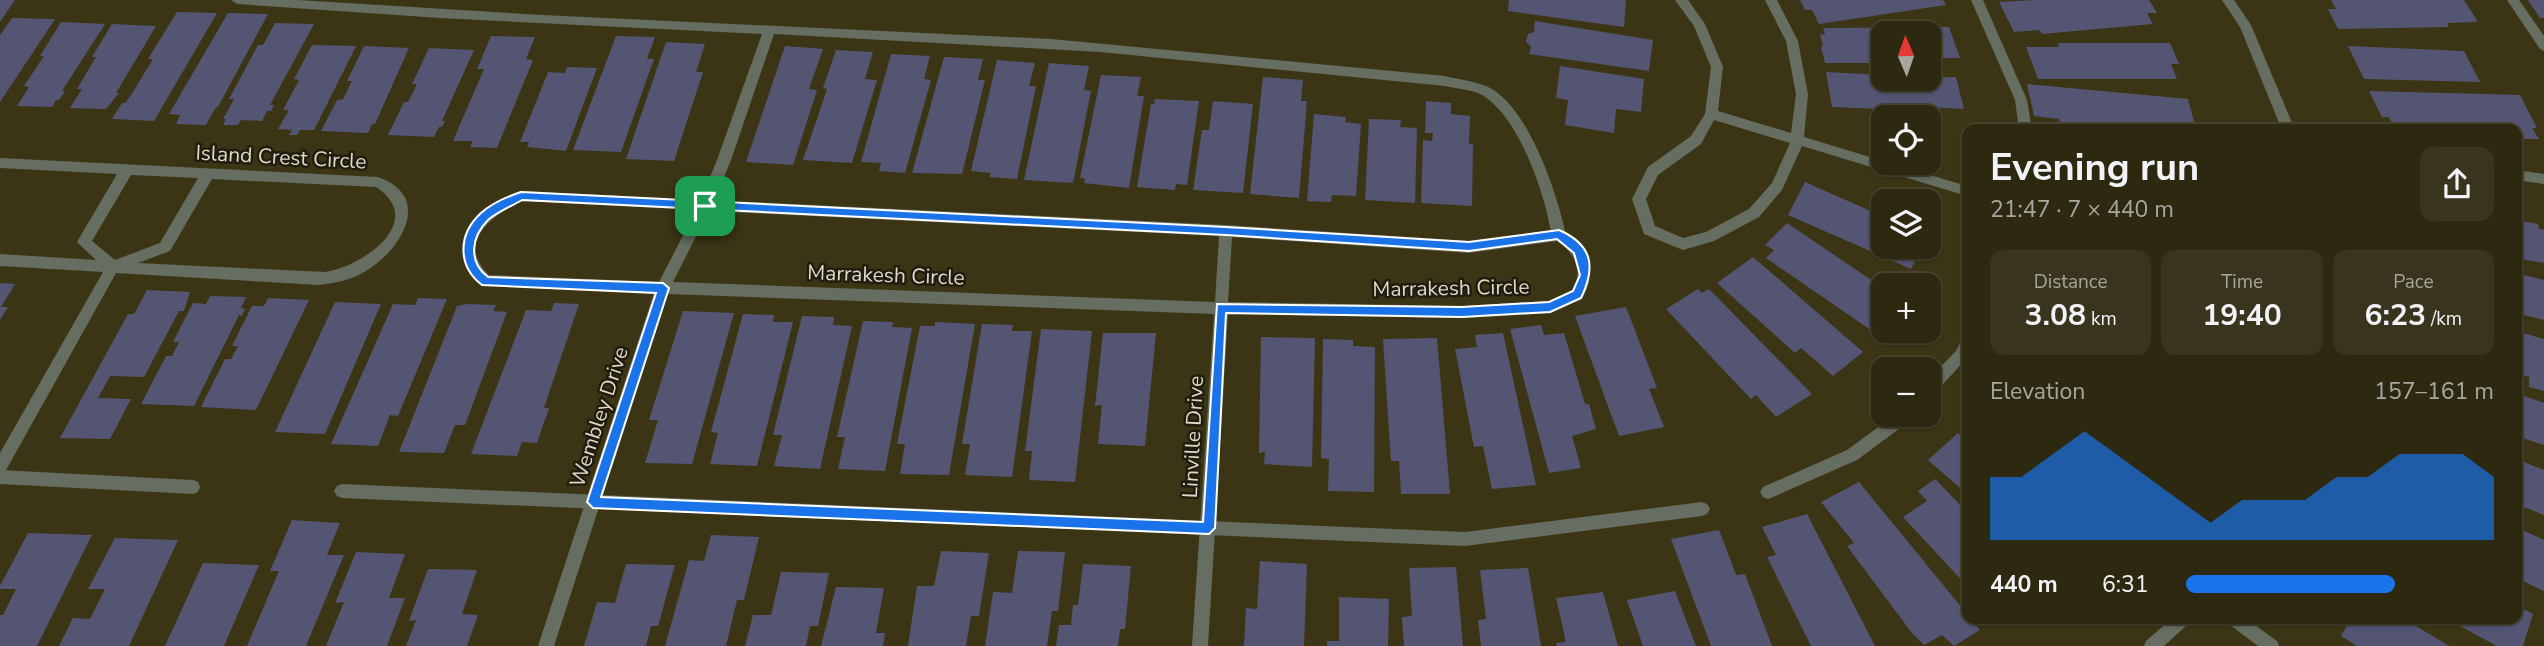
<!DOCTYPE html>
<html lang="en">
<head>
<meta charset="utf-8">
<style>
  :root { --surface:#2d2810; --page:#39341e; --text:#f1f3f6; --muted:#a7a69f; --line:#484430; --accent:#1a73e8 }
  body { margin:0; font-family:"Nunito Sans",sans-serif; background:var(--page); color:var(--text); height:100vh; display:flex; flex-direction:column; font-size:26px; white-space:nowrap }
  * { box-sizing:border-box; margin:0 }
  p { font-size:23px; color:var(--muted) }
  .icon { flex:none; width:38px; height:38px; fill:none; stroke:currentColor; stroke-width:2; stroke-linecap:round; stroke-linejoin:round }
  .map { position:relative; flex:1; overflow:hidden }
  .details { position:absolute; left:1962px; top:124px; width:560px; height:500px; display:flex; flex-direction:column; background:var(--surface); border-radius:14px; box-shadow:0 2px 5px #0004,0 0 0 2px var(--line) }
  .details>* { flex:none }
  .needle { width:46px; rotate:358deg }
  .fabs { position:absolute; left:1871px; top:21px; display:grid; gap:14px }
  .fabs a { display:grid; place-items:center; width:70px; height:70px; border-radius:14px; background:var(--surface); box-shadow:0 2px 5px #0004,0 0 0 2px var(--line); font-size:35px }
  .pin { position:absolute; display:grid; place-items:center; width:60px; height:60px; color:#fff; margin:-30px; border-radius:14px; box-shadow:0 4px 10px #0006 }
  .round { display:grid; place-items:center; flex:none; width:74px; height:74px; border-radius:14px; background:var(--page) }
  .head { display:flex; align-items:center; justify-content:space-between; height:119px; padding:0 28px }
  h1 { font-size:38px; font-weight:700; line-height:52px }
  .figures { display:grid; grid-template-columns:repeat(3,1fr); gap:10px; height:119px; padding:7px 28px }
  .figures div { display:grid; align-content:center; border-radius:14px; background:var(--page); text-align:center }
  .figures b { font-size:30px; font-weight:700 }
  .figures small { font-size:19px; font-weight:400 }
  .figures p { font-size:19px }
  .chart { height:196px; padding:14px 28px }
  .chart p { display:flex; justify-content:space-between }
  .chart svg { width:100%; height:126px; margin-top:7px; fill:var(--accent); opacity:.7 }
  ul { padding:0 28px; list-style:none; font-size:23px }
  li { display:grid; grid-template-columns:112px 84px 1fr; align-items:center; height:52px }
  li i { height:18px; border-radius:9px; background:var(--accent) }
  .map>svg:first-child { display:block }
  .building { fill:#535573 }
  .lines { fill:none; stroke-linecap:round; stroke-linejoin:round }
  .service { fill:#656e61; fill-rule:evenodd }
  .minor { fill:#656e61; fill-rule:evenodd }
  .tertiary { fill:#656e61; fill-rule:evenodd }
  .route { fill:#1a73e8; stroke:#fff; stroke-width:2; fill-rule:evenodd }
  .labels { text-anchor:middle; stroke-width:5; stroke-linejoin:round; paint-order:stroke }
  .street-label { font-size:21px; fill:#dedac8; stroke:#201c0f }
</style>
</head>
<body>
<div class="map">
<svg width="2544" height="646" viewBox="0 0 2544 646">
  <rect width="100%" height="100%" fill="#3c3515"/>
  <g class="building">
    <polygon points="0,0 15,0 0,22"/>
    <polygon points="1509,0 1626,0 1624,27 1508,11"/>
    <polygon points="1800,0 1943,0 1946,5 1819,24 1812,10 1805,10"/>
    <polygon points="2034,0 2149,0 2157,13 2147,13 2153,24 2042,34 2039,30 2014,32 1999,2"/>
    <polygon points="2331,0 2464,0 2478,22 2447,23 2449,27 2338,29 2328,9 2336,9"/>
    <polygon points="2528,0 2544,0 2544,18 2540,18"/>
    <polygon points="177,12 217,13 154,121 112,119 122,103 125,103 131,95 153,59 148,59"/>
    <polygon points="228,13 268,14 218,107 216,107 206,125 176,124 180,115 169,114"/>
    <polygon points="12,18 55,19 0,102 0,35"/>
    <polygon points="1535,21 1653,40 1649,71 1529,54 1531,46 1526,42 1528,34 1534,32"/>
    <polygon points="61,22 105,24 62,91 65,91 59,100 56,100 52,107 17,106 29,87 24,86 44,56 40,56"/>
    <polygon points="275,23 314,24 270,105 274,105 271,111 267,111 262,121 241,120 238,125 223,125 226,119 223,119 234,99 229,99 258,45 263,45"/>
    <polygon points="112,24 156,26 116,93 119,93 106,109 70,108 82,89 77,89 96,57 92,57"/>
    <polygon points="1949,27 1960,58 1935,58 1936,62 1928,62 1928,33 1883,33 1883,63 1825,63 1821,47 1823,47 1820,34 1825,35 1823,28"/>
    <polygon points="491,36 535,37 526,59 533,60 497,148 470,147 473,141 453,141 484,69 477,69"/>
    <polygon points="616,36 655,37 647,59 654,59 621,152 573,150"/>
    <polygon points="666,42 705,44 696,72 703,72 674,161 626,159"/>
    <polygon points="2058,43 2170,43 2179,64 2171,64 2177,79 2038,79 2026,47 2059,47"/>
    <polygon points="312,45 356,46 314,130 300,130 297,135 289,135 292,130 278,129 289,110 283,110 299,80 294,79"/>
    <polygon points="364,46 409,48 375,124 372,124 368,133 321,131 337,100 343,99 352,81 347,81"/>
    <polygon points="785,46 823,49 809,89 817,90 793,165 746,162"/>
    <polygon points="2348,46 2464,51 2480,82 2364,79"/>
    <polygon points="429,48 474,50 442,121 445,121 442,127 439,127 434,137 388,135 404,102 408,102 417,84 412,84"/>
    <polygon points="836,50 873,52 865,79 877,80 852,163 803,160 827,89 823,88"/>
    <polygon points="891,54 930,56 924,79 931,80 905,173 879,171 881,163 861,162"/>
    <polygon points="944,57 983,59 978,80 985,80 962,174 912,173"/>
    <polygon points="997,60 1035,63 1029,86 1036,86 1017,179 989,177 991,173 971,171"/>
    <polygon points="1049,63 1089,66 1084,90 1091,91 1073,183 1024,180"/>
    <polygon points="1560,66 1644,79 1641,112 1616,109 1614,133 1565,125 1568,100 1556,98"/>
    <polygon points="567,67 597,68 566,151 527,147 529,142 520,142 548,72 565,73"/>
    <polygon points="1826,72 1883,75 1883,79 1956,77 1964,109 1927,107 1928,111 1832,107"/>
    <polygon points="1101,75 1141,77 1137,96 1144,96 1129,188 1084,183 1085,179 1080,178"/>
    <polygon points="1263,77 1303,80 1301,101 1307,101 1299,198 1250,194"/>
    <polygon points="2027,84 2188,99 2195,125 2184,124 2185,130 2132,130 2060,123 2059,119 2034,116"/>
    <polygon points="2369,91 2520,95 2537,128 2532,128 2539,139 2516,139 2516,130 2395,129 2389,117 2382,117"/>
    <polygon points="1155,99 1199,101 1187,185 1176,184 1175,190 1137,187 1151,104 1154,104"/>
    <polygon points="1213,101 1253,104 1243,193 1193,190 1202,130 1209,130"/>
    <polygon points="1426,101 1451,103 1451,114 1470,116 1469,144 1473,144 1472,206 1421,203 1423,140 1432,141 1433,133 1425,133"/>
    <polygon points="1314,114 1346,117 1345,122 1361,124 1356,196 1332,195 1331,202 1307,201"/>
    <polygon points="1369,119 1401,120 1400,127 1417,128 1415,203 1365,200"/>
    <polygon points="1805,182 1882,216 1883,247 1921,247 1911,269 1788,215"/>
    <polygon points="2516,220 2538,224 2539,229 2544,230 2544,263 2516,258"/>
    <polygon points="1787,223 1883,288 1883,331 1879,328 1875,333 1766,258 1774,250 1765,245"/>
    <polygon points="1753,257 1863,352 1833,376 1801,348 1795,353 1717,283"/>
    <polygon points="2516,273 2544,280 2544,320 2516,313"/>
    <polygon points="0,283 15,284 1,307 8,307 0,320"/>
    <polygon points="1698,289 1702,293 1709,289 1812,394 1776,417 1756,395 1751,399 1666,309"/>
    <polygon points="147,290 190,292 184,311 179,311 144,377 110,376 98,398 131,399 110,439 60,438 128,314 134,314"/>
    <polygon points="210,296 246,297 241,308 245,309 242,316 239,315 194,406 141,404 166,356 172,356 179,342 173,342 193,303 206,304"/>
    <polygon points="268,298 309,300 256,410 201,407 225,359 231,359 238,346 232,346 252,306 264,306"/>
    <polygon points="418,298 447,299 398,416 390,415 378,446 331,444 393,304 415,305"/>
    <polygon points="335,302 381,304 325,434 275,432"/>
    <polygon points="554,303 579,304 544,408 549,408 537,443 522,442 517,456 471,454 526,310 551,311"/>
    <polygon points="467,304 496,305 493,311 507,312 465,425 455,425 444,453 399,452 457,306"/>
    <polygon points="1626,307 1657,388 1649,389 1664,427 1619,436 1575,316"/>
    <polygon points="683,311 734,313 692,464 645,463 658,420 649,420"/>
    <polygon points="743,314 774,315 773,322 793,322 757,466 710,464 718,433 711,432"/>
    <polygon points="802,316 834,317 833,325 852,326 820,469 774,466 782,435 773,435"/>
    <polygon points="863,321 893,322 892,327 912,328 885,471 838,469 845,437 837,437"/>
    <polygon points="935,322 975,324 949,475 900,474 905,444 897,444 920,326 935,326"/>
    <polygon points="982,324 1013,325 1012,331 1032,331 1012,477 965,475 970,444 962,444"/>
    <polygon points="1541,325 1544,335 1564,333 1585,404 1589,404 1596,429 1572,436 1581,468 1549,473 1510,329"/>
    <polygon points="1041,329 1092,331 1075,482 1029,480 1032,451 1025,451"/>
    <polygon points="1883,331 1912,331 1901,343"/>
    <polygon points="2516,331 2544,339 2544,391 2529,387 2529,377 2516,374"/>
    <polygon points="1103,333 1156,333 1145,446 1098,444 1102,405 1095,406"/>
    <polygon points="1503,333 1536,485 1492,489 1483,446 1474,447 1455,349 1477,347 1475,335"/>
    <polygon points="1261,337 1315,338 1312,467 1264,464 1265,452 1259,453"/>
    <polygon points="1437,338 1450,494 1401,494 1399,461 1391,461 1383,339"/>
    <polygon points="1323,339 1353,340 1353,346 1375,347 1374,492 1328,491 1329,459 1321,458"/>
    <polygon points="2516,393 2544,403 2544,445 2516,436"/>
    <polygon points="1958,433 1967,441 1967,494 1928,460"/>
    <polygon points="2516,459 2544,470 2544,515 2516,504"/>
    <polygon points="1935,479 1967,512 1967,586 1903,517 1927,501 1918,491"/>
    <polygon points="1859,482 1967,614 1967,620 1972,620 1980,630 1954,646 1942,635 1924,645 1912,633 1847,546 1854,543 1821,502"/>
    <polygon points="1807,514 1875,646 1811,646 1767,557 1776,555 1762,527"/>
    <polygon points="292,520 340,523 327,555 344,555 306,646 247,646 279,571 270,571"/>
    <polygon points="2516,527 2544,540 2544,591 2516,578"/>
    <polygon points="1719,530 1736,575 1745,574 1772,646 1711,646 1671,539"/>
    <polygon points="28,533 92,535 37,646 0,646 0,615 3,615 16,589 0,589 0,586"/>
    <polygon points="711,535 759,537 744,600 737,600 726,646 665,646 689,560 704,561"/>
    <polygon points="115,538 178,540 129,646 59,646 73,618 90,619 105,589 88,589"/>
    <polygon points="941,551 989,553 979,616 971,616 966,646 908,646 917,586 934,586"/>
    <polygon points="1018,551 1065,552 1058,611 1052,611 1047,646 985,646 993,592 1012,593"/>
    <polygon points="356,552 405,554 389,598 405,598 387,646 326,646 344,602 335,603"/>
    <polygon points="1260,561 1307,564 1304,646 1244,646 1246,608 1257,609"/>
    <polygon points="203,563 259,565 224,646 165,646"/>
    <polygon points="626,564 675,565 658,626 651,626 646,646 584,646 597,602 615,603"/>
    <polygon points="1083,564 1131,566 1125,629 1120,629 1118,646 1056,646 1059,625 1071,625 1073,605 1078,605"/>
    <polygon points="1456,567 1463,646 1404,646 1402,617 1412,616 1409,568"/>
    <polygon points="1528,568 1541,646 1481,646 1478,620 1486,619 1480,570"/>
    <polygon points="428,569 477,570 462,614 478,615 467,646 406,646 416,620 409,621"/>
    <polygon points="781,572 829,573 818,626 810,626 806,646 745,646 753,615 771,615"/>
    <polygon points="836,587 884,588 876,633 885,633 883,646 821,646"/>
    <polygon points="1675,591 1696,646 1643,646 1627,600"/>
    <polygon points="1603,592 1618,646 1557,646 1556,643 1566,642 1556,598"/>
    <polygon points="1339,597 1389,599 1388,646 1327,646 1327,641 1339,641"/>
    <polygon points="2516,605 2533,614 2523,646 2497,646 2449,620 2516,620"/>
    <polygon points="2350,620 2406,620 2449,646 2357,646 2341,636"/>
  </g>
  <g class="lines">
    <g class="service">
      <path d="M 231,0 L 298,0 L 542,15 L 1051,39 L 1445,76 C 1460,80 1478,81 1492,89 C 1530,112 1557,193 1566,235 L 1564,239 L 1554,239 C 1549,228 1548,214 1544,202 C 1535,169 1513,113 1482,95 C 1471,89 1457,89 1445,86 L 1100,52 L 774,34 L 731,160 L 712,206 L 705,211 L 698,206 L 717,160 L 762,34 L 440,18 L 237,4 Z"/>
      <polygon points="1971,0 1983,0 2027,100 2032,130 2019,130 2015,100"/>
      <polygon points="2507,0 2519,0 2544,36 2544,51 2540,49"/>
      <polygon points="1967,337 1966,359 1933,395 1928,397 1928,380 1956,351 1962,339"/>
      <polygon points="1895,415 1913,415 1911,420 1857,460 1773,497 1768,499 1763,497 1760,492 1763,487 1847,450"/>
      <polygon points="0,470 193,480 198,482 200,487 198,492 193,494 0,484"/>
      <polygon points="342,484 1465,532 1702,502 1707,504 1710,509 1707,514 1702,516 1465,546 342,498 337,496 334,491 337,486"/>
    </g>
    <g class="minor">
      <path d="M 1675,0 L 1688,0 L 1705,24 L 1723,67 L 1718,111 L 1791,133 L 1796,94 L 1786,41 L 1765,0 L 1777,0 L 1798,41 L 1808,94 L 1804,137 L 1883,161 L 1883,163 L 1890,163 L 1967,186 L 1967,196 L 1802,146 L 1782,190 L 1759,217 L 1714,241 L 1683,250 L 1644,234 L 1632,199 L 1648,167 L 1691,136 L 1705,114 L 1711,67 L 1694,26 ZM 1714,120 L 1790,143 L 1772,183 L 1749,209 L 1706,232 L 1683,238 L 1655,226 L 1646,199 L 1658,175 L 1701,144 Z"/>
      <path d="M 0,158 L 378,177 C 434,197 401,250 366,271 C 352,280 335,283 319,285 L 116,273 L 5,472 L 0,474 L 0,453 L 103,272 L 0,266 L 0,254 L 96,260 L 77,242 L 117,174 L 0,168 ZM 131,175 L 198,178 L 160,243 L 115,260 L 92,241 ZM 212,179 L 376,187 C 428,221 362,267 325,272 L 138,263 L 170,251 Z"/>
      <polygon points="2516,170 2544,174 2544,184 2516,180"/>
      <path d="M 521,191 L 1226,225 L 1469,241 L 1559,229 C 1591,242 1598,271 1582,299 L 1551,313 L 1462,318 L 1228,314 L 1208,646 L 1192,646 L 1214,314 L 668,294 L 554,646 L 538,646 L 654,293 L 481,285 C 438,243 476,206 521,191 ZM 522,201 L 696,210 L 659,282 L 489,275 C 456,243 490,216 522,201 ZM 709,211 L 1219,236 L 1215,302 L 673,282 ZM 1232,237 L 1469,253 L 1557,241 C 1575,253 1584,270 1572,291 L 1550,301 L 1462,306 L 1228,302 Z"/>
      <polygon points="2228,620 2248,620 2277,641 2279,646 2258,646 2230,625"/>
    </g>
    <g class="tertiary">
      <polygon points="2222,0 2234,0 2251,25 2295,130 2282,130 2240,27"/>
      <polygon points="2170,620 2189,620 2187,625 2164,646 2144,646 2146,641"/>
    </g>
  </g>
  <path class="route" d="M 521,192 L 1226,227 L 1469,242 L 1559,230 C 1593,245 1596,267 1581,298 L 1550,312 L 1462,317 L 1226,313 L 1215,528 L 1209,534 L 593,508 L 587,502 L 656,293 L 482,285 C 457,266 458,234 481,213 C 491,204 509,196 521,192 ZM 522,200 L 1226,235 L 1469,251 L 1557,239 L 1574,253 L 1580,275 L 1573,291 L 1549,302 L 1462,307 L 1217,304 L 1203,522 L 601,497 L 669,288 L 663,283 L 488,277 C 468,262 471,237 488,220 C 497,212 512,206 522,200 Z"/>
  <g class="labels">
    <g class="street-label">
      <text transform="translate(281 157) rotate(3)" y="7">Island Crest Circle</text>
      <text transform="translate(886 275) rotate(2)" y="7">Marrakesh Circle</text>
      <text transform="translate(1451 288) rotate(-1)" y="7">Marrakesh Circle</text>
      <text transform="translate(599 417) rotate(-72)" y="7">Wembley Drive</text>
      <text transform="translate(1193 437) rotate(-87)" y="7">Linville Drive</text>
    </g>
  </g>
</svg>
<div class="fabs">
<a><svg class="needle" viewBox="-14 -14 28 28"><path d="M0-13l5 13h-10z" fill="#e53935"/><path d="M0 13l5-13h-10z" fill="#a7a69f"/></svg></a>
<a><svg class="icon" aria-label="locate" viewBox="0 0 24 24"><circle cx="12" cy="12" r="6"/><path d="M12 2v4M12 18v4M2 12h4M18 12h4"/></svg></a>
<a><svg class="icon" aria-label="layers" viewBox="0 0 24 24"><path d="M12 4l9 5-9 5-9-5zM3 14l9 5 9-5"/></svg></a>
<a>+</a>
<a>−</a>
</div>
<div class="pin" style="left:705px;top:206px;background:#1e9e55"><svg class="icon" aria-label="arrive" viewBox="0 0 24 24"><path d="M6 21V4h12l-3 4 3 4H6"/></svg></div>
<section class="details">
<div class="head"><div><h1>Evening run</h1><p>21:47 · 7 × 440 m</p></div><a class="round"><svg class="icon" aria-label="share" viewBox="0 0 24 24"><path d="M12 15V3M7 8l5-5 5 5M5 13v7h14v-7"/></svg></a></div>
<div class="figures">
<div><p>Distance</p><b>3.08<small> km</small></b></div>
<div><p>Time</p><b>19:40</b></div>
<div><p>Pace</p><b>6:23<small> /km</small></b></div>
</div>
<div class="chart"><p><span>Elevation</span>157–161 m</p>
<svg viewBox="0 0 160 44" preserveAspectRatio="none"><path d="M0 44V22L10 22L20 14L30 6L40 14L50 22L60 30L70 38L80 30L90 30L100 30L110 22L120 22L130 14L140 14L150 14L160 22V44z"/></svg>
</div>
<ul>
<li><b>440 m</b>6:31<i style="width:68%"></i></li>
</ul>
</section>
</div>
</body>
</html>
